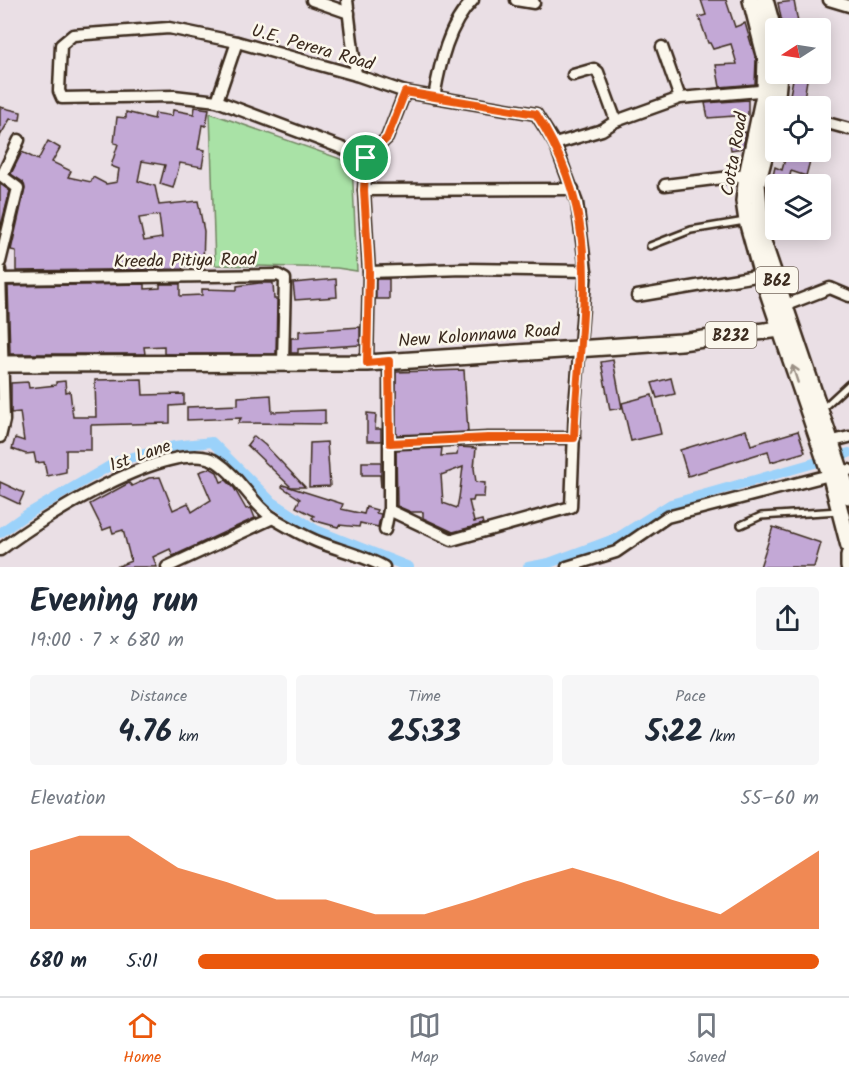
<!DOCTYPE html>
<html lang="en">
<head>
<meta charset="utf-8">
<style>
  :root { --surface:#fff; --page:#f6f6f7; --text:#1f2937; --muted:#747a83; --line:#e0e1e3; --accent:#ea580c }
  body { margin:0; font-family:Kalam,sans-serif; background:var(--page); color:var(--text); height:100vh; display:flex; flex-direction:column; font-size:22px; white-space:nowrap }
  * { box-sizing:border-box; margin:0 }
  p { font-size:20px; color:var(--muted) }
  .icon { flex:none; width:33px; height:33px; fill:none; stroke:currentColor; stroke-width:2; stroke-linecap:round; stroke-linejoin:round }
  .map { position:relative; height:567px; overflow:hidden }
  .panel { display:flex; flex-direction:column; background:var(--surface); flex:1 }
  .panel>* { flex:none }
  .needle { width:39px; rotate:258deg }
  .buttons { position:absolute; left:765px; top:18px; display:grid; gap:12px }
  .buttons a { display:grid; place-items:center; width:66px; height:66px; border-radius:6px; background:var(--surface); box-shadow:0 3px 15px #0003; font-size:30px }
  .pin { position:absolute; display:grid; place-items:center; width:51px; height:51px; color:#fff; margin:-26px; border:3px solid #fff; border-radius:50%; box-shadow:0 2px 6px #0007 }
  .round { display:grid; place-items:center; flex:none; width:63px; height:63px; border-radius:6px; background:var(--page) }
  .head { display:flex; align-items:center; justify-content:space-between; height:102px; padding:0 30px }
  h1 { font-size:33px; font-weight:800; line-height:45px }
  .metrics { display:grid; grid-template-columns:repeat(3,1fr); gap:9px; height:102px; padding:6px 30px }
  .metrics div { display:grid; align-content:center; border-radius:6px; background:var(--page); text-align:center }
  .metrics b { font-size:30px; font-weight:800 }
  .metrics small { font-size:16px; font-weight:400 }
  .metrics p { font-size:16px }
  .chart { height:168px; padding:12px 30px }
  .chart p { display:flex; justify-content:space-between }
  .chart svg { width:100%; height:108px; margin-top:6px; fill:var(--accent); opacity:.7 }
  ul { padding:0 30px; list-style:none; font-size:20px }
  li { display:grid; grid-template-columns:96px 72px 1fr; align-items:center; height:45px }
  li i { height:15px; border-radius:8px; background:var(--accent) }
  .tab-bar { display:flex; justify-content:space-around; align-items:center; height:84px; border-top:2px solid var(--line); background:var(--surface); font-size:16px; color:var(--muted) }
  .tab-bar a { display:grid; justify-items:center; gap:3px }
  .tab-bar .selected { color:var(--accent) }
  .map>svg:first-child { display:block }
  .green { fill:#a9e2a6; stroke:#728662; stroke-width:1.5 }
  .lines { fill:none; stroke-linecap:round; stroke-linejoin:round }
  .canal { stroke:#9bd2fa; stroke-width:10 }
  .building { fill:#c3a8d6; stroke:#3b2a1e; stroke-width:1.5; fill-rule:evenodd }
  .service-casing { stroke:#3b2a1e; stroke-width:10 }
  .minor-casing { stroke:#3b2a1e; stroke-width:15 }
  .primary-casing { stroke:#3b2a1e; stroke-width:20 }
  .service { stroke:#fbf7ec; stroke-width:5 }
  .minor { stroke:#fbf7ec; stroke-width:10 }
  .primary { stroke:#fbf7ec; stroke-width:15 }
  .oneway { stroke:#9b9085 }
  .route-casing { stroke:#fff; stroke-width:12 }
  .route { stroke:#ea580c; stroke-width:8 }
  .labels { text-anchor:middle; stroke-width:5; stroke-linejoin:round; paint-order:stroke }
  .shield { fill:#fbf7ec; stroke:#75685c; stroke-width:1.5 }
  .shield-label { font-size:16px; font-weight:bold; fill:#3b2a1e }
  .street-label { font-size:18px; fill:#3b2a1e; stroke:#fbf7ec }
</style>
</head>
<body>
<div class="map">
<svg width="849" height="567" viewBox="0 0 849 567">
  <rect width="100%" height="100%" fill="#eadfe5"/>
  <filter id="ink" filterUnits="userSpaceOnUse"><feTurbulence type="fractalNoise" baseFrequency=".0167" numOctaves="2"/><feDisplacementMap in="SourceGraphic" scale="12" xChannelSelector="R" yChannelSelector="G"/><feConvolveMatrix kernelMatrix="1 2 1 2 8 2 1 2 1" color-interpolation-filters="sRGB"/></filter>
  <g filter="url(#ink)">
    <polygon class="green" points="210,113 352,163 357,271 337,268 215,265"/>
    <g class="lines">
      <g class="canal">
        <polyline points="0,533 24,516 118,461 174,446 212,442 271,501 316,530 409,567"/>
        <polyline points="528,567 549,563 617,538 671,504 849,453"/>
      </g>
    </g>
    <g class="building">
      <polygon points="701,0 726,0 735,27 745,23 756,60 755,84 720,87 716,65 737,64 731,44 713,49 710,43 708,43 699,17 706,15"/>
      <polygon points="794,1 799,28 783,28 778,3"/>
      <polygon points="794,74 808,74 803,104 789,100"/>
      <polygon points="748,100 748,115 708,118 705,103"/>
      <polygon points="0,107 21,112 20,120 10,119 0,136"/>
      <path d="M 195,107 L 209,109 L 206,126 L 202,125 L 198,149 L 205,150 L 202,167 L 180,163 L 173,188 L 160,184 L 165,165 L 142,161 L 138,181 L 155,186 L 159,205 L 198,201 L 204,231 L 203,265 L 183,266 L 183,269 L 16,271 L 16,251 L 11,250 L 25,189 L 23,182 L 11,174 L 22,152 L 38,160 L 48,141 L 60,148 L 52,162 L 71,171 L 68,177 L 91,182 L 93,177 L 106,184 L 117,182 L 119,169 L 111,166 L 118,144 L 114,143 L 117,117 L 126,118 L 126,112 L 154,119 L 155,113 L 172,116 L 173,110 L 194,114 ZM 159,215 L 162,238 L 144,241 L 139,218 Z"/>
      <polygon points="746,132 743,148 731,150 729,135"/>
      <polygon points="787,152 811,157 806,176 791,171 788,184 771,184 775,167 782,170"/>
      <polygon points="0,184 10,191 0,229"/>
      <polygon points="336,279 337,297 295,300 293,283"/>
      <rect x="376" y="279" width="13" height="20"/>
      <polygon points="259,283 273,283 274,299 277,299 276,354 164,354 164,346 144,347 145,354 10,354 8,286 145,284 145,289 160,288 160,284 180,284 180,296 202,295 202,289 237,290 237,286"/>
      <polygon points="360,327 360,345 298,349 298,353 291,353 291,338 299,338 299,331"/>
      <polygon points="613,360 622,408 610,410 601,362"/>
      <polygon points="464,370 468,432 396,435 396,372"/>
      <polygon points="671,378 675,394 657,398 652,383"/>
      <polygon points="142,379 143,395 184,394 184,405 170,406 170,423 91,425 91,450 66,450 66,472 47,476 44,462 36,463 34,453 26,454 12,449 15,438 24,441 20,412 11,413 11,383 28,382 29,388 56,385 56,382 65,381 66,392 70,391 73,417 96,417 95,380"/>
      <polygon points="271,395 272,412 325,410 325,424 238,423 241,418 187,420 187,407 238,405 238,397"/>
      <polygon points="652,395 661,434 631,441 622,403"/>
      <polygon points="367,413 376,414 375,429 381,429 381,441 367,441"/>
      <polygon points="746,430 751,445 798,431 805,452 771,462 768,451 688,476 680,450"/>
      <polygon points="254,436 265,445 305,487 291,487 247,445"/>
      <polygon points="327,442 330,486 309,487 310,443"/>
      <path d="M 458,447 L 476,448 L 474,468 L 476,482 L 485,483 L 484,497 L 474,497 L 473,501 L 469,501 L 474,522 L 482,520 L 483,524 L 453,532 L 423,518 L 423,512 L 411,512 L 397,506 L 396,450 L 442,448 L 441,456 L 457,455 ZM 463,467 L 459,498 L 457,508 L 443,503 L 441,475 Z"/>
      <polygon points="362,462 381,462 381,488 380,475 362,475"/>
      <polygon points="210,468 217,472 221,482 226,480 234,488 246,509 251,508 255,518 173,556 170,549 153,557 157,567 116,567 131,561 123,530 113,533 111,527 103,530 90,504 129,483 132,486 149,478 160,477 173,510 188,503 192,512 211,500 199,472"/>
      <polygon points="0,482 24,493 19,504 0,495"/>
      <polygon points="283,485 343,504 341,509 364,514 366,507 377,510 376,513 381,514 378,527 360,523 359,527 339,525 338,527 316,521 312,518 314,516 296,507 300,499 282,487"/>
      <polygon points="773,527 821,543 814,567 760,567"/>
    </g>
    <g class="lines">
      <g class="service-casing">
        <g id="service">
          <polyline points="650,246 691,230 745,221"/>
          <polyline points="821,410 849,384"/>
          <polyline points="741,525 761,516 839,511"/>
        </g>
      </g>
      <g class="minor-casing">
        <g id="minor">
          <polyline points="312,0 349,13"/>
          <polyline points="347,0 356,75"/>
          <polyline points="516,0 534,3"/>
          <polyline points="829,0 849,6"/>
          <polyline points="662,47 680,98"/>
          <polyline points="573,75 594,69 598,72 616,121"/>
          <path d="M 434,97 C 440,63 448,25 473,0"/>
          <polyline points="217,101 237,42"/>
          <polyline points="820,121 849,129"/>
          <polyline points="555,144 602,130 616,121 680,98 771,90"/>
          <polyline points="366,157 217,101 174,96 62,98 59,91 61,45 73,35 169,28 237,42 356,75 405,92 536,114 555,144 577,203 586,271 575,406 571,507 452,540 389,510 389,361"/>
          <polyline points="665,185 747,175"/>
          <polyline points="364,190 573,189"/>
          <polyline points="0,262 18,188 2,176 19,140"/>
          <polyline points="0,270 4,420 0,437"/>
          <polyline points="369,272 464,269 586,271"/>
          <polyline points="1,279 278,275 285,279 283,362"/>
          <polyline points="637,296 762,275"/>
          <polyline points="786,305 830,288 849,296"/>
          <polyline points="367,363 369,272 364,190 366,157 387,138 405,92"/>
          <polyline points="833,441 849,437"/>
          <polyline points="390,443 488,438 574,438"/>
          <polyline points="385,530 389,510"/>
          <path d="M 0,550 C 36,522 173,434 217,462 C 240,477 253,506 276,520 C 288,527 302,535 316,541 C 338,550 363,555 384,567"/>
          <polyline points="167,567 273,518"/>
          <polyline points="567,567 616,552 667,517 849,470"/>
        </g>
      </g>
      <g class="primary-casing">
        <g id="primary">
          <polyline points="751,0 766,59 765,90 747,175 744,201 747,221 762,275 831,477 849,546"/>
          <polyline points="765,0 776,40"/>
          <polyline points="776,106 779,74"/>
          <polyline points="776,111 757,184 762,239 849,496"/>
          <polyline points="0,364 367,363 681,342 780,329"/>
          <polyline points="849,567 849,555"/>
        </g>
      </g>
      <use href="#service" class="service"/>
      <use href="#minor" class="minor"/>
      <use href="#primary" class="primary"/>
    </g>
    <defs><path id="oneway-shaft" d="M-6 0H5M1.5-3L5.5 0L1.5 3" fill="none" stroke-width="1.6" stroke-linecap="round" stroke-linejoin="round" transform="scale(1.5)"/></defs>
    <use class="oneway" href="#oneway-shaft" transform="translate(795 374) rotate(-108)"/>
  </g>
  <g class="lines" filter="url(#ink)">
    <g class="route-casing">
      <path id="route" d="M 405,92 L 536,114 C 608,224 579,316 574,438 L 488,438 L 390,443 L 389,361 L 367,363 L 369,272 L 364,190 L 366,158 L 387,138 Z"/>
    </g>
    <use href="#route" class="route"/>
  </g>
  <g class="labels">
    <g class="shield">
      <rect x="756" y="267" width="42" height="26" rx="4.5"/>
      <rect x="705.5" y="322" width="51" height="26" rx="4.5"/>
    </g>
    <g class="shield-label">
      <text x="777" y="286">B62</text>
      <text x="731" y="341">B232</text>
    </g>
    <g class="street-label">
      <text transform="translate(313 47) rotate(16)" y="6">U.E. Perera Road</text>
      <text transform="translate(734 154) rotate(-80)" y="6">Cotta Road</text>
      <text transform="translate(185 260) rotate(-1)" y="6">Kreeda Pitiya Road</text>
      <text transform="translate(479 335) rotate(-4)" y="6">New Kolonnawa Road</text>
      <text transform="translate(140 455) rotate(-19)" y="6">1st Lane</text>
    </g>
  </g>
</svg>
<div class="buttons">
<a><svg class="needle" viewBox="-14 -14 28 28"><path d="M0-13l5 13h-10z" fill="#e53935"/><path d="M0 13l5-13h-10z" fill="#747a83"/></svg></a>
<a><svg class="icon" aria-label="locate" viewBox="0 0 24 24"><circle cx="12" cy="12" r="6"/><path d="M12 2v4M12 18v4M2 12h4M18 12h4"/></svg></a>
<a><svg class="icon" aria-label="layers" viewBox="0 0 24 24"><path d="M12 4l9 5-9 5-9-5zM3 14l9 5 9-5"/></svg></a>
</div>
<div class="pin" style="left:366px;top:158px;background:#1e9e55"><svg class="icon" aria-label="arrive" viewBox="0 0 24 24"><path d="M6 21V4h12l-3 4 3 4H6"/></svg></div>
</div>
<section class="panel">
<div class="head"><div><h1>Evening run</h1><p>19:00 · 7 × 680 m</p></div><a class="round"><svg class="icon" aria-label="share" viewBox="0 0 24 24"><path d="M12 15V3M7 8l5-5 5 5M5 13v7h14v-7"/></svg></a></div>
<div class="metrics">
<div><p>Distance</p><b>4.76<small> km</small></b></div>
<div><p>Time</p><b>25:33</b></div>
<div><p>Pace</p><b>5:22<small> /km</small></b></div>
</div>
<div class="chart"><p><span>Elevation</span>55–60 m</p>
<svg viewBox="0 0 160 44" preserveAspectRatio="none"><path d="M0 44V12L10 6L20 6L30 19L40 25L50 32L60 32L70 38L80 38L90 32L100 25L110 19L120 25L130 32L140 38L150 25L160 12V44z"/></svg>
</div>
<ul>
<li><b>680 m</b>5:01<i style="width:100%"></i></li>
</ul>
</section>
<nav class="tab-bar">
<a class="selected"><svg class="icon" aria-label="home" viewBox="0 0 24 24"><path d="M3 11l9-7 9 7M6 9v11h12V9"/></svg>Home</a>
<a><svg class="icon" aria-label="map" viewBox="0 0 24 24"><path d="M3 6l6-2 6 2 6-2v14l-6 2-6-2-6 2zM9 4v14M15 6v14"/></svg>Map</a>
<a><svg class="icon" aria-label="saved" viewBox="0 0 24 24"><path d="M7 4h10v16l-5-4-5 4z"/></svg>Saved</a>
</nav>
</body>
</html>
